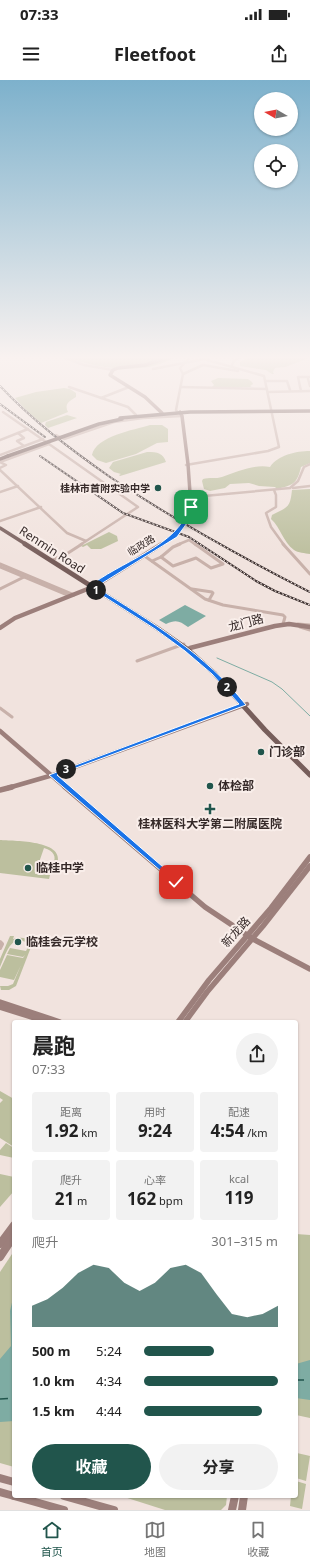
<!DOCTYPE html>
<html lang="zh">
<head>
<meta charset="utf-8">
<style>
  :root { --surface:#fff; --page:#f2f2f2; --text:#222; --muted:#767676; --line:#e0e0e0; --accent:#21554c }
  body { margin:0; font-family:"Noto Sans","Noto Sans SC",sans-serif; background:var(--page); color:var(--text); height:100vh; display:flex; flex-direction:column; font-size:15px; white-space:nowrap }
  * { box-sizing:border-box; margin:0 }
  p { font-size:13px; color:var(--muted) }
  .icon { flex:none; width:22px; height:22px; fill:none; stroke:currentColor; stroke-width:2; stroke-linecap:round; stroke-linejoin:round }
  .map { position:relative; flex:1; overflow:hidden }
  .drawer { position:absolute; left:12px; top:940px; width:286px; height:478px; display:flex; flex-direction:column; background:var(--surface); border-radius:4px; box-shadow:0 1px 3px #0004 }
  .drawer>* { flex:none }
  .needle { width:26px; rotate:279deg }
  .tools { position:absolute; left:254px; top:12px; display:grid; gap:8px }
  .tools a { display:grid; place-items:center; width:44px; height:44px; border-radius:50%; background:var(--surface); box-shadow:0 1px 3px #0004; font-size:20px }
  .pin { position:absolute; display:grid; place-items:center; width:34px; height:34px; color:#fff; margin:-17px; border-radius:8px; box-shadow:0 2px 6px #0006 }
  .km { position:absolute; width:20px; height:20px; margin:-10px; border-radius:50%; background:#222; color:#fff; font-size:11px; line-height:20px; text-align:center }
  .round { display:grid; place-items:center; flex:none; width:42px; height:42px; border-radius:21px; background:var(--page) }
  .head { display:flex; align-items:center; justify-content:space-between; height:68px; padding:0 20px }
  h1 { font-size:22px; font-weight:700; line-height:30px }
  .metrics { display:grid; grid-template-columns:repeat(3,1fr); gap:6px; height:68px; padding:4px 20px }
  .metrics div { display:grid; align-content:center; border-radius:4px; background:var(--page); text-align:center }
  .metrics b { font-size:17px; font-weight:700 }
  .metrics small { font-size:11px; font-weight:400 }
  .metrics p { font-size:11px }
  .chart { height:112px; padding:8px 20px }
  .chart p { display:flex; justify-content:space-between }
  .chart svg { width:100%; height:72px; margin-top:4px; fill:var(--accent); opacity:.7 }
  .button { display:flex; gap:8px; margin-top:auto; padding:8px 20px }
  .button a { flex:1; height:46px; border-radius:24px; background:var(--accent); color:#fff; font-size:16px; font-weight:700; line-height:46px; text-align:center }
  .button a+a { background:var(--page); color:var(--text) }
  ul { padding:0 20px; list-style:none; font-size:13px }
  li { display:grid; grid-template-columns:64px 48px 1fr; align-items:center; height:30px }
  li i { height:10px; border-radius:5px; background:var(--accent) }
  .status { display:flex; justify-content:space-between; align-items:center; height:28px; padding:0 20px; background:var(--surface); direction:ltr }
  .status svg { height:11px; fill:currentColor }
  header { display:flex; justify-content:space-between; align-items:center; height:52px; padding:0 20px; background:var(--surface); font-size:18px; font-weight:700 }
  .tabs { display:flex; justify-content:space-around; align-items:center; height:56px; border-top:1px solid var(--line); background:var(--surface); font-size:11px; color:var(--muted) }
  .tabs a { display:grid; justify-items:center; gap:2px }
  .tabs .current { color:var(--accent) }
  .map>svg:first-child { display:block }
  .green { fill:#bcbf9e; fill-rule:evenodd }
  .water { fill:#7eaca3 }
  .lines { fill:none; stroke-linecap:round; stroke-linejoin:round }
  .stream { stroke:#7eaca3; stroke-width:1 }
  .ferry { stroke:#21554c; stroke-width:1.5; stroke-dasharray:8 6; stroke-linecap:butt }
  .street-far2 { stroke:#c8b1aa; stroke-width:2.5 }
  .street-far1 { stroke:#c8b1aa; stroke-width:3 }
  .street { stroke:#c8b1aa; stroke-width:4 }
  .secondary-far3 { stroke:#9c7f7b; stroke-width:3.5 }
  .secondary-far2 { stroke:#9c7f7b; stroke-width:4.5 }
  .secondary-far1 { stroke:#9c7f7b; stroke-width:5.5 }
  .secondary { stroke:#9c7f7b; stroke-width:8 }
  .primary-far1 { stroke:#775e5b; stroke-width:3.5 }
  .primary { stroke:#775e5b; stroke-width:5 }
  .rail-casing { stroke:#362a29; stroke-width:2 }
  .rail { stroke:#f9eeea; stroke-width:1; stroke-dasharray:2; stroke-linecap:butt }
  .secondary-bridge-far1 { stroke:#9c7f7b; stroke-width:3.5 }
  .secondary-bridge { stroke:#9c7f7b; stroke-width:4.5 }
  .primary-bridge { stroke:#775e5b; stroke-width:3.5 }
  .route { fill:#1a73e8; stroke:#fff }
  .poi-dot { fill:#21554c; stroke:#f9eeea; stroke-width:1.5 }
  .labels { text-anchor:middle; stroke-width:4; stroke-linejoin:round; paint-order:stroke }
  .far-poi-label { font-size:10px; font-weight:bold; fill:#362a29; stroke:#f9eeea; text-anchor:end }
  .far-street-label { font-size:10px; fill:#362a29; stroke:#f9eeea }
  .street-label { font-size:12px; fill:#362a29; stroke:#f9eeea }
  .poi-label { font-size:12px; font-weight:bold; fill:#362a29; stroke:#f9eeea; text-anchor:start }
</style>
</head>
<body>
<div class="status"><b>07:33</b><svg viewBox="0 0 49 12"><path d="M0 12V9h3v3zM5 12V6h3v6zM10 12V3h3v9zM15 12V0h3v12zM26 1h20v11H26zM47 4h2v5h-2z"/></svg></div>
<header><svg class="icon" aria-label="menu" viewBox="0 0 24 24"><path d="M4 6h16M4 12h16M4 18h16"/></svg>Fleetfoot<svg class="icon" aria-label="share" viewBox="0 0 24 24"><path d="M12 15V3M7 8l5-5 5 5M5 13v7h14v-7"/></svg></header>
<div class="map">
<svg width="310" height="1430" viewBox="0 0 310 1430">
  <rect width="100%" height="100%" fill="#f1e3de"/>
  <g class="green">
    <path d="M 66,277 L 177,277 C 169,280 161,284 153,286 C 124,292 93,287 66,277 Z"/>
    <polygon points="249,277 306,277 307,279 285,287 275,288 273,292 274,294 272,294 266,290 240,286 240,282"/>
    <polygon points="218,298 248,299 252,302 253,304 250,306 252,307 212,307 214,305 211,301"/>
    <path d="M 64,308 L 70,309 L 76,313 L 76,317 C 69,321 64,324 68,332 L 41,343 L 27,331 L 15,318 L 36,312 Z"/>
    <polygon points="67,335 77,338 48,348 45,345 46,342"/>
    <path d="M 150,345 L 162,345 L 168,349 L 168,362 L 157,363 L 136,374 L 106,383 L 97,380 L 92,375 C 96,356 134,350 150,345 Z"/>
    <path d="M 310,371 L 310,383 L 301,387 C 297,404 293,405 277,409 L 275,407 L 259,406 L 249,403 L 230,404 L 225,408 L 210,411 L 204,409 L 202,401 L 203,399 C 209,397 216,399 222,397 C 237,392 253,384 270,387 C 278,375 296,371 310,371 Z"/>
    <path d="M 147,372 C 158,372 163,373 166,382 L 120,396 L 119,395 L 121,394 L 114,392 L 109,388 L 113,382 Z"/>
    <path d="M 310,409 L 310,474 C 305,473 298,473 294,470 C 283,462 281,448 271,439 L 272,435 C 288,427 290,428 292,410 Z"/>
    <polygon points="109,452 117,456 118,461 101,469 91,469 87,465 83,467 81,466"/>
    <path d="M 0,760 C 13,761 60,760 58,780 C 58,787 52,791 46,794 L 50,795 L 49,799 L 0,793 ZM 44,768 C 65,774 51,793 35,794 Z"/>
    <path d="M 10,856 L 14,856 L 13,859 C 20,857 26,857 31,862 L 31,867 L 16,906 L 9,910 L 1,910 L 0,906 L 8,906 L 13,904 L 21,885 L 14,900 L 0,897 L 0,890 L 7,875 L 23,878 L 25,875 L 23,877 L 7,874 L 10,868 L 26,871 L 28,867 L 27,863 C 11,852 5,876 0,887 L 0,879 Z"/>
    <polygon points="0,1011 14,1019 14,1067 0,1058 0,1023 3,1020 0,1018"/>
    <polygon points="6,1063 14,1068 14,1078 0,1075 0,1070"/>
    <polygon points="0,1094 14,1097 14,1111 0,1127"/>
    <polygon points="296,1154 310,1155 310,1338 296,1335"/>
    <polygon points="14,1171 14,1387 0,1383 0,1192"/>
    <polygon points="297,1373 310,1376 306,1401 296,1398"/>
    <polygon points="296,1401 306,1404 302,1429 290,1426 291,1416 296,1416"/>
    <polygon points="121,1416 227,1416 226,1425 221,1430 165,1430"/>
  </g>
  <g class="water">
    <path d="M 185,525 L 206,536 L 188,547 C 180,541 176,539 166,544 L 159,540 Z"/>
    <polygon points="14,1214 14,1341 0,1342 0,1279 11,1266 10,1231"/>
    <polygon points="310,1280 310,1320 296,1318 296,1284"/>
  </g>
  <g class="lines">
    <polyline class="stream" points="217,578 272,602 282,609 310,636"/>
    <g class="ferry">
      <polyline points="296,1300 310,1300"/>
      <polyline points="0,1319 14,1318"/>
    </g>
    <g class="street-far2">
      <polyline points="63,277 84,285 113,290"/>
      <polyline points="231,287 234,281 239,277"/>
      <polyline points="153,289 204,279 264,296 279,367 268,371 186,385"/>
      <polyline points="183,294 203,285 238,291"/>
      <polyline points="308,299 310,306"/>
      <polyline points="265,301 287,301 290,310"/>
      <polyline points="69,307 128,327 136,335"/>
      <polyline points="181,307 267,309"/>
      <polyline points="301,311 298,297 310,297"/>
      <polyline points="268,312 310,311"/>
      <polyline points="101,318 129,307"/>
      <polyline points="178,333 176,330 183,294 180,288 190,277"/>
      <polyline points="18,353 24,358 17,361 24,366"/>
      <polyline points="56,355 64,359 114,342 143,338 182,336"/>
      <polyline points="0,360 28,349"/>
      <polyline points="49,364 138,427 80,465"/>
      <polyline points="0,375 43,359"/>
      <polyline points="0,388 6,385 0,382 49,364 3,332"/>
      <polyline points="0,390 67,453 86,461"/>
      <polyline points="293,408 310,406"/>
      <polyline points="274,410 276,415 276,427 266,433 271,447 284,465"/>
      <polyline points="0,412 18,406"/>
      <polyline points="193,417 290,408 298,401 304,387 310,384"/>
      <polyline points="0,441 41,427"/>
      <polyline points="177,465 189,460 196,465"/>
    </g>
    <g class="street-far1">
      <polyline points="283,464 310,494"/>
      <polyline points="146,477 205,519 223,525 283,535 285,537 283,544"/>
      <polyline points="161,477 173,486 196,478 211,488 223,484 195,464"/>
      <polyline points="161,477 173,467 180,464"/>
      <polyline points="54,479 65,475 82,464"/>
      <polyline points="152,481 161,477"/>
      <polyline points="0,484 74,515"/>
      <polyline points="0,487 70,516"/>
      <polyline points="0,509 24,497"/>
      <polyline points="192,509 212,512 213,513 209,520"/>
      <polyline points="298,544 310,545"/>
      <polyline points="300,547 310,550"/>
      <polyline points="137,581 184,564"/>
      <polyline points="0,628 12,637"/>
    </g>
    <polyline class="street" points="0,862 2,864 0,868"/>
    <g class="secondary-far3">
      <polyline points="180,332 182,336 188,384 191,427"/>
      <polyline points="162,333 145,317 110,295 113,290 118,288 145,285 170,277"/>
    </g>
    <g class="secondary-far2">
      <polyline points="0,548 15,538 95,506 154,469"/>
      <polyline points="190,568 275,546 289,544 310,547"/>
      <polyline points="0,651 66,708"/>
      <polyline points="8,708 53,695 247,624"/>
    </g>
    <g class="secondary-far1">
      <polyline points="65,707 205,827 253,859 310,889"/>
      <polyline points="0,710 12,707"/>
      <polyline points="0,922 60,942"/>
      <polyline points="0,927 47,942"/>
      <polyline points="178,942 209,900 271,828 310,777"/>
      <polyline points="185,942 207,912 263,846 310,786"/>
    </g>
    <g class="secondary">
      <polyline points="0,1164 14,1145"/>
      <polyline points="0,1177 14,1156"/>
      <polyline points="0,1398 14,1402"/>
      <polyline points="0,1412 14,1416"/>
      <polyline points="14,1416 64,1430"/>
      <polyline points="64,1416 114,1430"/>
      <polyline points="232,1430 235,1416"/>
      <polyline points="242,1430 244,1416"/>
    </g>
    <g class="primary-far1">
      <polyline points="120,338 190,332 310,331"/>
      <polyline points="0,379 8,376"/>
      <polyline points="0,448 27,465"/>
    </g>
    <polyline class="primary" points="25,464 157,548 187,569 214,593 265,650 310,695"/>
    <g class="rail-casing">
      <g id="rail">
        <path d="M 0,306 C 33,341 70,369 110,397 C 174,440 241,477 310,512"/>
        <polyline points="0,324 45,357"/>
        <polyline points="40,376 123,433 189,457 256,501 275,511 310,525"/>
      </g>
    </g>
    <use href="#rail" class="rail"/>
    <path class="secondary-bridge-far1" d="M 161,465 C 176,455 187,445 191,427"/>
    <polyline class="secondary-bridge" points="154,469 162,464"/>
    <polyline class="primary-bridge" points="8,376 99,344 122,339"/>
  </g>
  <linearGradient id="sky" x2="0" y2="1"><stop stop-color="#7db1cc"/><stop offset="0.58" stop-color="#f9f2f0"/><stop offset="1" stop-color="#f9f2f0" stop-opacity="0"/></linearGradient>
  <rect width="310" height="478" fill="url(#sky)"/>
  <path class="route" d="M 191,426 L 193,427 L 192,436 L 177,457 L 96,507 C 150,541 206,574 246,625 L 57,695 L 178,800 L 178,803 L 176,804 L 49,695 L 239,624 L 212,594 L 185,571 L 155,549 L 89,507 C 116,483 182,465 188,427 Z"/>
  <g class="poi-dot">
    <circle cx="158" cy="408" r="4"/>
    <circle cx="261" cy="672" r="4"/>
    <circle cx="210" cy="706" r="4"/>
    <path d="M208 723h4v4h4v4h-4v4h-4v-4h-4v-4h4z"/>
    <circle cx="28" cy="788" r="4"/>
    <circle cx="18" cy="862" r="4"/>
  </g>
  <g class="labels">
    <g class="far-poi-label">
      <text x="150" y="412">桂林市首附实验中学</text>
    </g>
    <g class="far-street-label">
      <text transform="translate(141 465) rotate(-31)" y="4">临政路</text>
    </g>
    <g class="street-label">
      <text transform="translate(52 470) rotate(33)" y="4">Renmin Road</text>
      <text transform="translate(246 543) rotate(-15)" y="4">龙门路</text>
      <text transform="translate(236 852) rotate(-48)" y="4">新龙路</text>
    </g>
    <g class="poi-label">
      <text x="269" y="676">门诊部</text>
      <text x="218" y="710">体检部</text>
      <text x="210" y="748" text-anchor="middle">桂林医科大学第二附属医院</text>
      <text x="36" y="792">临桂中学</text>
      <text x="26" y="866">临桂会元学校</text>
    </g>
  </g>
</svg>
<div class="tools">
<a><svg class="needle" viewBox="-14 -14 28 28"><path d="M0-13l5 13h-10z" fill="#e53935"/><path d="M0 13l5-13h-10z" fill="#767676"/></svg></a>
<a><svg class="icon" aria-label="locate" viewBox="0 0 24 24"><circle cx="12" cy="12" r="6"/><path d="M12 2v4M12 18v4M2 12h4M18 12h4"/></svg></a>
</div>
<div class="pin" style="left:191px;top:427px;background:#1e9e55"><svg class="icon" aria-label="arrive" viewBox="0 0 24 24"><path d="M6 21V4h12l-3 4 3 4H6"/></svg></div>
<div class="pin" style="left:176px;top:802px;background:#d93025"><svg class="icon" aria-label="check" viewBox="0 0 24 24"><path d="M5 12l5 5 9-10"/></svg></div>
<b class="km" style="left:96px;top:510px">1</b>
<b class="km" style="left:227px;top:607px">2</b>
<b class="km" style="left:66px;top:689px">3</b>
<section class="drawer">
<div class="head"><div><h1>晨跑</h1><p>07:33</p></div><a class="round"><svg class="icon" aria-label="share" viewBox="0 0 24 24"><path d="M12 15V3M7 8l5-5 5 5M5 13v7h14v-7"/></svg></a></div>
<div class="metrics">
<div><p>距离</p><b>1.92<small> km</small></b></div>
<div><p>用时</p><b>9:24</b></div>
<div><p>配速</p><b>4:54<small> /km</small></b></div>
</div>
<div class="metrics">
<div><p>爬升</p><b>21<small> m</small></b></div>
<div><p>心率</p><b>162<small> bpm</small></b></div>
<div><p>kcal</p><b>119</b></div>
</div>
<div class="chart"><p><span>爬升</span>301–315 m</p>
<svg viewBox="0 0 160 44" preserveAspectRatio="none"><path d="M0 44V31L10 27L20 20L30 11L40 6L50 8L60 17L70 22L80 17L90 8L100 6L110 11L120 24L130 36L140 38L150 36L160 31V44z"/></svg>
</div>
<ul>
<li><b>500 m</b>5:24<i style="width:52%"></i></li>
<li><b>1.0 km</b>4:34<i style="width:100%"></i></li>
<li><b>1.5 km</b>4:44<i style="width:88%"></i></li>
</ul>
<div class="button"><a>收藏</a><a>分享</a></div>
</section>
</div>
<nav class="tabs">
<a class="current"><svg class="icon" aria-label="home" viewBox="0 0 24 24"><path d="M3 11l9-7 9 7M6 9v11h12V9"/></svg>首页</a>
<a><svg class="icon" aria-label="map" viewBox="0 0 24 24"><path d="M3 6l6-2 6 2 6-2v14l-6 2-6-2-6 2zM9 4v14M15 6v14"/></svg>地图</a>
<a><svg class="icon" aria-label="saved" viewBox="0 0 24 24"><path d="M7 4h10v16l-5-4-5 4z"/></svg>收藏</a>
</nav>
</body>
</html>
